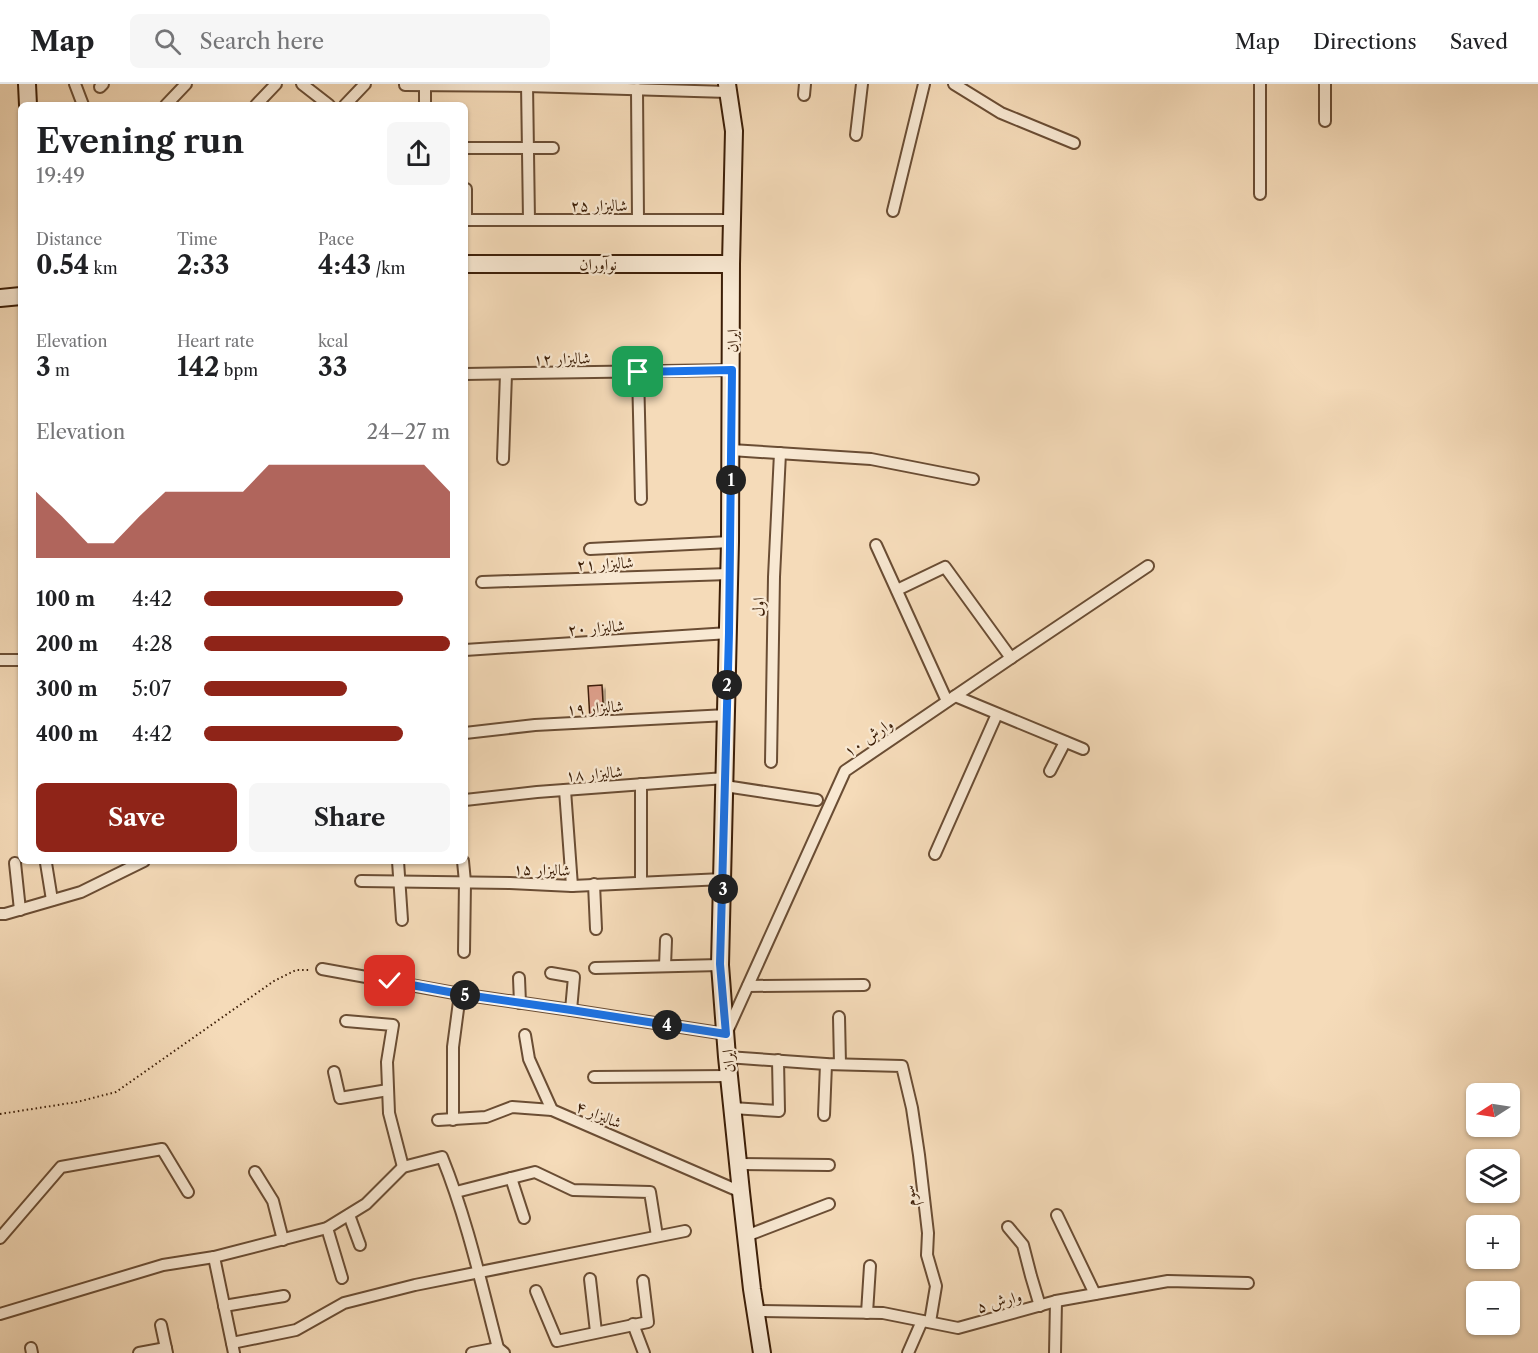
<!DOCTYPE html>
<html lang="en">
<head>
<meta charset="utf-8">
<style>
  :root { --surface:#fff; --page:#f6f6f6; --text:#202124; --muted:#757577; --line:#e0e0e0; --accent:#8f2418 }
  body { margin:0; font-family:"Libre Caslon Text",Amiri,serif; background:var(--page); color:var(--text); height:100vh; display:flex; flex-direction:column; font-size:22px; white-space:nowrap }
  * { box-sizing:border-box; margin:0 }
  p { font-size:20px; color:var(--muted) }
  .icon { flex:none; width:33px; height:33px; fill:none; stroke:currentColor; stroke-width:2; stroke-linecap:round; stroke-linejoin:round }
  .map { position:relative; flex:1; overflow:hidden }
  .side { position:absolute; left:18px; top:18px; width:450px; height:762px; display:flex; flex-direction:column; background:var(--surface); border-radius:9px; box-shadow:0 2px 4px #0004 }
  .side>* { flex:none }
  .needle { width:39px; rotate:258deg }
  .tools { position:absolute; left:1466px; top:999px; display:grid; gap:12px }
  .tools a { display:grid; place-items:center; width:54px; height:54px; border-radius:9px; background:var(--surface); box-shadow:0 2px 4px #0004; font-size:30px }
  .pin { position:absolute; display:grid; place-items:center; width:51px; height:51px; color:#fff; margin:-26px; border-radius:12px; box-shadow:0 3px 9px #0006 }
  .km { position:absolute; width:30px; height:30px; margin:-15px; border-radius:50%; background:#222; color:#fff; font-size:16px; line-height:30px; text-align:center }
  .round { display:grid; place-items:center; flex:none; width:63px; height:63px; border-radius:9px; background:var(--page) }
  .summary { display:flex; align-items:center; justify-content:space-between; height:102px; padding:0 18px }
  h1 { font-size:33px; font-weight:700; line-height:45px }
  .stats { display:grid; grid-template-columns:repeat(3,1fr); gap:9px; height:102px; padding:6px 18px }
  .stats div { display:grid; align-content:center }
  .stats b { font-size:26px; font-weight:700 }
  .stats small { font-size:16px; font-weight:400 }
  .stats p { font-size:16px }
  .chart { height:168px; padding:12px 18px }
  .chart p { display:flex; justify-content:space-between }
  .chart svg { width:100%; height:108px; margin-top:6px; fill:var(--accent); opacity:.7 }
  .action { display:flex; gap:12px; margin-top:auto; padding:12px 18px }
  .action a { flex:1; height:69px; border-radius:9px; background:var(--accent); color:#fff; font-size:24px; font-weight:700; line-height:69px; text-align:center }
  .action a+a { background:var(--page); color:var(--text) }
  ul { padding:0 18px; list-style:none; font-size:20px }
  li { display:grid; grid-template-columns:96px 72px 1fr; align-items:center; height:45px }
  li i { height:15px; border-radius:8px; background:var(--accent) }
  header { display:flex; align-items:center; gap:36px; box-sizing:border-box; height:84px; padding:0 30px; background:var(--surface); border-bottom:2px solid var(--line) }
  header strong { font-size:28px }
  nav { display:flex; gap:33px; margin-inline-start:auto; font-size:21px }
  .search { width:420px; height:54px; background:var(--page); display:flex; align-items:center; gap:15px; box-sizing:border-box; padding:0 21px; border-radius:9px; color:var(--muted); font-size:22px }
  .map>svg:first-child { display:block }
  .building { fill:#dd9f8b; stroke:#3c1e07; stroke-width:1.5; filter:url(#shadow) }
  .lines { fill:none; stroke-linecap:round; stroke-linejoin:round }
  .street-casing { stroke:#6a4d34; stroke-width:14 }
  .secondary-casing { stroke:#3c1e07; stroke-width:20 }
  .path { stroke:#3c1e07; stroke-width:2; stroke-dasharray:1.5 3; stroke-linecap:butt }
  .street { stroke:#f8e8d2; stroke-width:10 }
  .secondary { stroke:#f8e8d2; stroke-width:16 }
  .route-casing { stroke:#fff; stroke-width:12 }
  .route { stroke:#1a73e8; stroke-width:8 }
  .labels { text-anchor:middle; stroke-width:4.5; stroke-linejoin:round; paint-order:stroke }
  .street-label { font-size:16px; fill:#3c1e07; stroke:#f8e8d2 }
</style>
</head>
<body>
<header>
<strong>Map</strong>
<div class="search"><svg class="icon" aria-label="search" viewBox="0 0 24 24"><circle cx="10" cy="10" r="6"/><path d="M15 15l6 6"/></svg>Search here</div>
<nav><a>Map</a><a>Directions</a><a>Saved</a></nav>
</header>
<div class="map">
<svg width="1538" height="1269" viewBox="0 0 1538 1269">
  <defs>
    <filter id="shadow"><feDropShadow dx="6" dy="4" stdDeviation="1.5" flood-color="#0004"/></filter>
  </defs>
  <rect width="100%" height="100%" fill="#f5dbb9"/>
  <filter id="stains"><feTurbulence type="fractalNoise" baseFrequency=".00333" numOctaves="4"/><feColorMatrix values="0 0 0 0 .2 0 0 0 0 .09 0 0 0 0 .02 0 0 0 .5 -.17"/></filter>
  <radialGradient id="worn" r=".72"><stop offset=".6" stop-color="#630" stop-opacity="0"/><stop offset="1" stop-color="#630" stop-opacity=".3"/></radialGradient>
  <polygon class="building" points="602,601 604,635 590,636 588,602"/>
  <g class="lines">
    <g class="street-casing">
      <g id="street">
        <polyline points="75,0 83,21"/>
        <polyline points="302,0 329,21"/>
        <polyline points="527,0 529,136"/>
        <polyline points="954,0 1001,29 1074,59"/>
        <polyline points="1260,0 1260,110"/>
        <polyline points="1325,0 1325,37"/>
        <polyline points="405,1 527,2 728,8"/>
        <polyline points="425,1 425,21"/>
        <polyline points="100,3 103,0"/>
        <polyline points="637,5 638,136"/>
        <polyline points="804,11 805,0"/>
        <polyline points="166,21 186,0"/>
        <polyline points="256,21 276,0"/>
        <polyline points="345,21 365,0"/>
        <polyline points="856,51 862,0"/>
        <polyline points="465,64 553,64"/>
        <polyline points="893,127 924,0"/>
        <polyline points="465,136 733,136"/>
        <polyline points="466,136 466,105"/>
        <polyline points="638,288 641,415"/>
        <polyline points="465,290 732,286"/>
        <polyline points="731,366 871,375 973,395"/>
        <polyline points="503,375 506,290"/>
        <polyline points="876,461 947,617"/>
        <polyline points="590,465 730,458"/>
        <polyline points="482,498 729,490"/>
        <polyline points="897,506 945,483 1011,574"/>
        <polyline points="465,566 729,549"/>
        <polyline points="0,576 21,576"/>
        <polyline points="955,612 1083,665"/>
        <polyline points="465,649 535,641 727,631"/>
        <polyline points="771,678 774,493 780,369"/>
        <polyline points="1050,687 1065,658"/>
        <polyline points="725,702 817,716"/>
        <polyline points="565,706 572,802"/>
        <polyline points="465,716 537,708 725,694"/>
        <polyline points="935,770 997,630"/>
        <polyline points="398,777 402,836"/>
        <polyline points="463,777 465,798 464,868"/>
        <polyline points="15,779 20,826"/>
        <polyline points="46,779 52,816"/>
        <polyline points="361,797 510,799 572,802 723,795"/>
        <polyline points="641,798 641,700"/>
        <polyline points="594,800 596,845"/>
        <polyline points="0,830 5,830 81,808 144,777"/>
        <polyline points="665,882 666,856"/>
        <polyline points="595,884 720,881"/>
        <polyline points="322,885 460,910 571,926 726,950 845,687 1011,574 1148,482"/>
        <polyline points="551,889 574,893 571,926"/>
        <polyline points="519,894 520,919"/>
        <polyline points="748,902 864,901"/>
        <polyline points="839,933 840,980"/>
        <polyline points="346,937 393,941 387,978 389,1029 403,1083"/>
        <polyline points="525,951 529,975 552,1026"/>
        <polyline points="727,973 826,980 902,982 912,1024 919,1071 928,1149 927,1171 936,1202 930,1238"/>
        <polyline points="334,988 340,1014 388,1006"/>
        <polyline points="594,993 729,992"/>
        <polyline points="732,1024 779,1027 778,976"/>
        <polyline points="824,1031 826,980"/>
        <polyline points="438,1036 486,1033 512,1023 552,1026 741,1108"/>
        <polyline points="453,1036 453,963 460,910"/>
        <polyline points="738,1080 829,1081"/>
        <polyline points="255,1088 273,1117 283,1156"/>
        <polyline points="511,1094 524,1134"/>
        <polyline points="456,1108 535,1088 573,1106 650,1108 657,1152"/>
        <polyline points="349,1131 360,1161"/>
        <polyline points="1057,1131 1095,1210"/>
        <polyline points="1008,1143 1023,1161 1031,1192 1040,1222"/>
        <polyline points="327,1144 342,1194"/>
        <polyline points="746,1152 829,1120"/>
        <polyline points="0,1154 61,1083 162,1065 188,1108"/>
        <polyline points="214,1173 234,1269"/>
        <polyline points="590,1195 596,1248"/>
        <polyline points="536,1207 557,1257 648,1238 643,1197"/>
        <polyline points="224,1222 284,1212"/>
        <polyline points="756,1227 883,1229 958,1244 1056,1217 1168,1197 1248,1199"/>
        <polyline points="867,1229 870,1182"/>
        <path d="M 0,1230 L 163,1181 L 214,1173 L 327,1144 L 366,1120 L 403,1083 L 442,1073 C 467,1135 481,1199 498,1264 L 504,1269"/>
        <polyline points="633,1240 644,1269"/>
        <polyline points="161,1241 167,1269"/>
        <polyline points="232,1259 296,1246 344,1219 415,1201 685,1147"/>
        <polyline points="31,1264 32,1269"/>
        <polyline points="139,1269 166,1264"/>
        <polyline points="472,1269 498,1264"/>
        <polyline points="908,1269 922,1237"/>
        <polyline points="1055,1269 1056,1217"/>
      </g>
    </g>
    <g class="secondary-casing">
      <g id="secondary">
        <polyline points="27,0 28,21"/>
        <polyline points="727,0 734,47 731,180 730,458 720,881 727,973 741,1108 752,1205 762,1269"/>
        <polyline points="465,180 731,180"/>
        <polyline points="0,214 21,212"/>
      </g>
    </g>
    <polyline class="path" points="0,1030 77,1018 116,1008 274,897 296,886 311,886"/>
    <use href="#street" class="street"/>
    <use href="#secondary" class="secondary"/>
  </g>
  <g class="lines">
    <g class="route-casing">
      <polyline id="route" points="390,897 460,910 571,926 726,950 720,880 729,549 732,286 638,288"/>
    </g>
    <use href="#route" class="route"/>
  </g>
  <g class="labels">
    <g class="street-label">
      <text x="599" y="127">شالیزار ۲۵</text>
      <text x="598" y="186">نوآوران</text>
      <text transform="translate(732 257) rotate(-90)" y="6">ایران</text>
      <text transform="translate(562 274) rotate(-1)" y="6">شالیزار ۱۲</text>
      <text transform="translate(605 479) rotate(-2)" y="6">شالیزار ۲۱</text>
      <text transform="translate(758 523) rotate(-89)" y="6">اول</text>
      <text transform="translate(596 543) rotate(-4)" y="6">شالیزار ۲۰</text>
      <text transform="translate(595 623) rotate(-3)" y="6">شالیزار ۱۹</text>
      <text transform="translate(868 653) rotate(-34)" y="6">وارش ۱۰</text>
      <text transform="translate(594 689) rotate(-4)" y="6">شالیزار ۱۸</text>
      <text transform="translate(542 785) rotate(2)" y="6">شالیزار ۱۵</text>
      <text transform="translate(728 977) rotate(-95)" y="6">ایران</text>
      <text transform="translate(599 1030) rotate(23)" y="6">شالیزار ۴</text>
      <text transform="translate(909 1112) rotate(-97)" y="6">سوم</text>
      <text transform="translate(999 1217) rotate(-15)" y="6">وارش ۵</text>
    </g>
  </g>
  <rect width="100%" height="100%" filter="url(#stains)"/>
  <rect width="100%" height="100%" fill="url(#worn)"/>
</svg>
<div class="tools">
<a><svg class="needle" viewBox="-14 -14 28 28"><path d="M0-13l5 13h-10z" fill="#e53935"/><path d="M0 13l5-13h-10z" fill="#757577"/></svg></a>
<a><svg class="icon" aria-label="layers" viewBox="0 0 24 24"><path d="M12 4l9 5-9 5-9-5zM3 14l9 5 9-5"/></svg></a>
<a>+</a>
<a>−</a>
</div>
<div class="pin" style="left:638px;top:288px;background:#1e9e55"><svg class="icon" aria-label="arrive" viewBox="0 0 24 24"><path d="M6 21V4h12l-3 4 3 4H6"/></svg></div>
<div class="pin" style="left:390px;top:897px;background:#d93025"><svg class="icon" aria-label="check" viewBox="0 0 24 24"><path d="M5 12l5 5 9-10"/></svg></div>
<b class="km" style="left:731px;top:396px">1</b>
<b class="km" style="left:727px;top:601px">2</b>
<b class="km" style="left:723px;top:805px">3</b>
<b class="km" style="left:667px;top:941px">4</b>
<b class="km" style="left:465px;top:911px">5</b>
<section class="side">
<div class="summary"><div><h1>Evening run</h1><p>19:49</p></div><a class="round"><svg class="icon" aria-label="share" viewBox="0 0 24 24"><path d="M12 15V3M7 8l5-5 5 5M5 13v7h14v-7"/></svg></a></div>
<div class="stats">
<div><p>Distance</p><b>0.54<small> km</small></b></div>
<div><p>Time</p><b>2:33</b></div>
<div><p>Pace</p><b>4:43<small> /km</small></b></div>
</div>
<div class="stats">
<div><p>Elevation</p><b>3<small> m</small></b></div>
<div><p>Heart rate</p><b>142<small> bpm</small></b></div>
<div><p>kcal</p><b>33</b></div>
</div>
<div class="chart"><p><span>Elevation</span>24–27 m</p>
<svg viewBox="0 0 160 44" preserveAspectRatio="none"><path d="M0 44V17L10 27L20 38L30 38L40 27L50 17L60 17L70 17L80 17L90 6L100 6L110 6L120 6L130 6L140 6L150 6L160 17V44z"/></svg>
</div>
<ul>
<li><b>100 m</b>4:42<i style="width:81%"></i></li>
<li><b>200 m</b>4:28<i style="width:100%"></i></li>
<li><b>300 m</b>5:07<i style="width:58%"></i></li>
<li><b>400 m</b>4:42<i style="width:81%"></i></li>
</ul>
<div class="action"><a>Save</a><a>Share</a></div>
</section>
</div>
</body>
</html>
